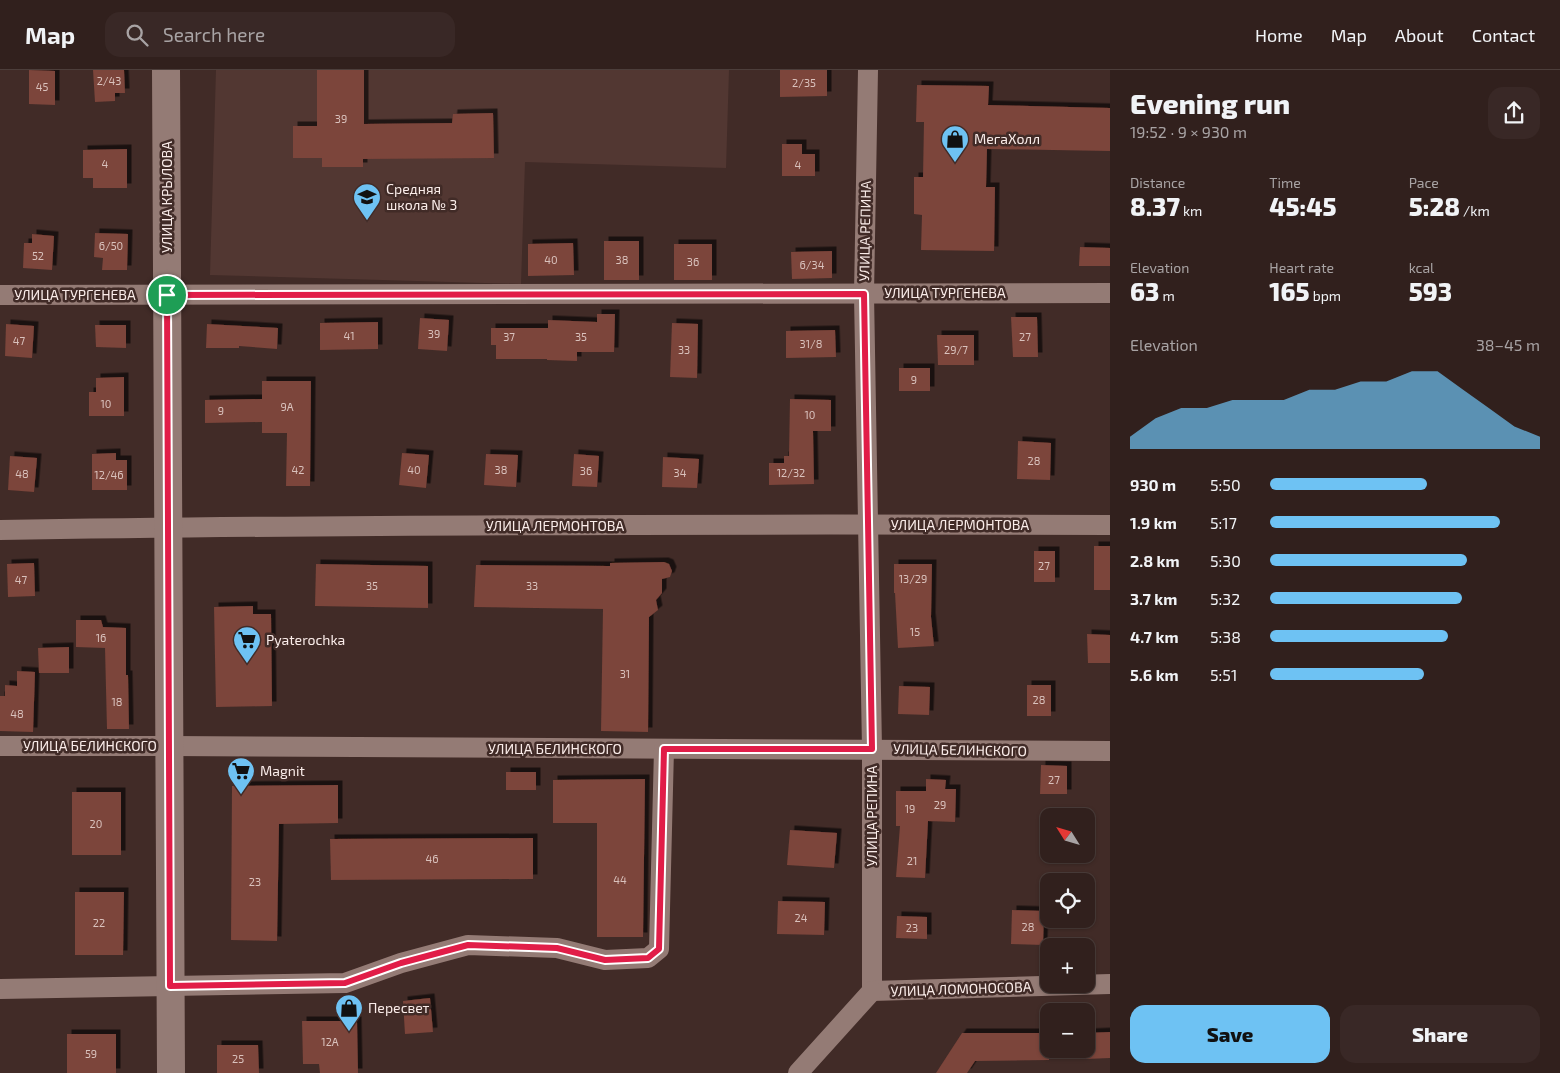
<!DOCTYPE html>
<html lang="en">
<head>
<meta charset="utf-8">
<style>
  :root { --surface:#31201d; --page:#392826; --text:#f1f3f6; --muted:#a8a3a4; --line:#4c3e3b; --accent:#6ec2f3 }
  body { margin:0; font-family:"Exo 2",sans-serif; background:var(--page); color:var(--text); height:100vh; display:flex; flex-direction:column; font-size:19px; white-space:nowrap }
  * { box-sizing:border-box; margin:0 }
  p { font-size:16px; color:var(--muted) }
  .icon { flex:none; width:28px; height:28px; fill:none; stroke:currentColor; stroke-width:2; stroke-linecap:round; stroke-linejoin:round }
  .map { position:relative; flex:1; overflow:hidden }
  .panel { display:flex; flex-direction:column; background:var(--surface); width:450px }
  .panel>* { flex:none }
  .needle { width:32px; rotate:307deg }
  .fabs { position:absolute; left:1040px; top:738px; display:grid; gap:10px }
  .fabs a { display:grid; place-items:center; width:55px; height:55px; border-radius:10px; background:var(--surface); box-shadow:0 1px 4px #0004,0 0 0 1px var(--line); font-size:25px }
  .pin { position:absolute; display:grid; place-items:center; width:42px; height:42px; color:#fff; margin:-21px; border:2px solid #fff; border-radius:50%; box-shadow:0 1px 5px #0007 }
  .round { display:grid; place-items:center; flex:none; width:52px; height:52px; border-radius:15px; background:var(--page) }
  .overview { display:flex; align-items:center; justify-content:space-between; height:85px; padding:0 20px }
  h1 { font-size:28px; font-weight:800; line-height:38px }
  .figures { display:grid; grid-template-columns:repeat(3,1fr); gap:8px; height:85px; padding:5px 20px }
  .figures div { display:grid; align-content:center }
  .figures b { font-size:25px; font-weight:800 }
  .figures small { font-size:14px; font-weight:400 }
  .figures p { font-size:14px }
  .chart { height:140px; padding:10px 20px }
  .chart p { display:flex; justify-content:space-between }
  .chart svg { width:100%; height:90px; margin-top:5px; fill:var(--accent); opacity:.7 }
  .button { display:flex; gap:10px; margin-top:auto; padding:10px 20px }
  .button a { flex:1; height:58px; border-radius:15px; background:var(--accent); color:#111; font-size:20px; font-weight:800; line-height:58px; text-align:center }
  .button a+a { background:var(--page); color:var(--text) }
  ul { padding:0 20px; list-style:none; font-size:16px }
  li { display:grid; grid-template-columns:80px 60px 1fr; align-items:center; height:38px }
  li i { height:12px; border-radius:6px; background:var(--accent) }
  header { display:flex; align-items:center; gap:30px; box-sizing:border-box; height:70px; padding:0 25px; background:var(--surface); border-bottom:1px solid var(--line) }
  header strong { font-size:24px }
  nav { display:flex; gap:28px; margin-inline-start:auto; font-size:18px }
  .search { width:350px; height:45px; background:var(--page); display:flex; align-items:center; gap:12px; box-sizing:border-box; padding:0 18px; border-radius:15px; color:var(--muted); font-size:19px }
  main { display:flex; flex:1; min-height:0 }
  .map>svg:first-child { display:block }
  .built { fill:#523732 }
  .building { fill:#7b443a; filter:url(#shadow) }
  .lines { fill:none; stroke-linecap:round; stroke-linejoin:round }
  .street { stroke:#947b75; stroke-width:20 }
  .secondary { stroke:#947b75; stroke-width:28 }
  .route-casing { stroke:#fff; stroke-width:10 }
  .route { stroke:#e11d48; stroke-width:6 }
  .labels { text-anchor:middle; stroke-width:5; stroke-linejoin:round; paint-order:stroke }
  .number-label { font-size:11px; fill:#dac2bd }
  .poi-label { font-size:14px; fill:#faece9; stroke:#412b27; text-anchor:start }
  .street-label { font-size:14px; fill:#faece9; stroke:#412b27 }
</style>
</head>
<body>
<header>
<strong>Map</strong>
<div class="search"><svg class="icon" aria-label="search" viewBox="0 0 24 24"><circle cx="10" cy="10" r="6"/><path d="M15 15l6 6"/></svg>Search here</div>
<nav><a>Home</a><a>Map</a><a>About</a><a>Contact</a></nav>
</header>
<main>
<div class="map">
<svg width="1110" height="1003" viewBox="0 0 1110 1003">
  <defs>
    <filter id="shadow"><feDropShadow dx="4.5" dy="-4.5" stdDeviation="0" flood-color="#0009"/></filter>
  </defs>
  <rect width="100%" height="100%" fill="#412b27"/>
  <polygon class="built" points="216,0 729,0 726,98 525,92 521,214 210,205"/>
  <g class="building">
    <polygon points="29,0 55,1 55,35 29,34"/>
    <polygon points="93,0 124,0 125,23 115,23 115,31 95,32"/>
    <polygon points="317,0 364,0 364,54 452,53 453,44 493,43 494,88 363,89 363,97 322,97 322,88 293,88 293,56 317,56"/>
    <polygon points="780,0 827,0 827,26 780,27"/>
    <polygon points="917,15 989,16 988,35 1110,38 1110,81 987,79 986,117 995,117 994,181 921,180 922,145 914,144 914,107 923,107 924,52 916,52"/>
    <polygon points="782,74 802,74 802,84 815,84 815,106 782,106"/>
    <polygon points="127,79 127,118 93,118 93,108 83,108 83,80"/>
    <polygon points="95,163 128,164 127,200 102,200 103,188 94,187"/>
    <polygon points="32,164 54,166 52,200 23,198 24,173 32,173"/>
    <rect x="604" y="171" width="35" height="39"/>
    <polygon points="573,173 574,205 528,206 528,174"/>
    <rect x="674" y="174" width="38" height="36"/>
    <polygon points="1080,177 1110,178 1110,196 1079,196"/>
    <polygon points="832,181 832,208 792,209 791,182"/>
    <polygon points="597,244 615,244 614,282 577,282 577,291 547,290 547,289 496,289 496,275 491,275 491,258 548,258 548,250 597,252"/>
    <polygon points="1011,247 1037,247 1038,287 1013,287"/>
    <polygon points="420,248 449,250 447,281 418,279"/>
    <polygon points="378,252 378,279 320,280 320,253"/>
    <polygon points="672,253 698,254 697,308 670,307"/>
    <polygon points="6,254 34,256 32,288 5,286"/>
    <polygon points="207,254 278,258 277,279 239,276 239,278 206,278"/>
    <polygon points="95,255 126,255 126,278 96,277"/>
    <polygon points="835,260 836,287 786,288 786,261"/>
    <polygon points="937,265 974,265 974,295 938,295"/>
    <rect x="899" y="298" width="31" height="23"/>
    <polygon points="124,307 124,346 89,346 89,322 96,322 96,308"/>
    <polygon points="262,311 311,311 310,416 286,416 287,363 262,363 262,352 205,353 205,330 262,329"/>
    <polygon points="790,329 831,330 831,361 813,361 814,414 769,415 769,393 784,393 784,386 789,386"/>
    <polygon points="1018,371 1051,373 1050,410 1017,409"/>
    <polygon points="116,383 116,390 127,390 127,420 92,420 92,384"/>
    <polygon points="402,383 429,385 426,418 399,415"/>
    <polygon points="486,384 518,385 516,417 484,415"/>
    <polygon points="574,384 599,386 597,417 572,416"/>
    <polygon points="10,386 37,388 34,422 8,420"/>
    <polygon points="663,387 699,389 697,418 662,417"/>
    <rect x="1094" y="476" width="16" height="44"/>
    <rect x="1034" y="481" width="21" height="31"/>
    <polygon points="664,492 669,494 672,501 670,507 662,509 662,523 656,530 658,540 649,547 648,662 601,661 603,539 474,537 476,495 610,496 610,493"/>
    <polygon points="34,493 35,526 8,527 7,494"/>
    <polygon points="316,494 428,496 428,538 315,536"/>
    <polygon points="894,494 932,494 931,547 934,576 898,578 895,523 894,523"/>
    <polygon points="253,536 253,544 271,544 272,636 216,637 214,537"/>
    <polygon points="76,550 101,550 103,557 126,558 126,605 128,605 129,659 107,659 105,578 76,577"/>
    <polygon points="1087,564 1110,565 1110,593 1088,593"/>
    <polygon points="69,577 69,603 39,603 38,578"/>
    <polygon points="17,601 35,602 33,662 0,661 0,626 5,626 5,615 17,616"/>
    <rect x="1027" y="615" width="24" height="31"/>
    <polygon points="899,616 930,617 929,645 898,644"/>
    <polygon points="1041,695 1067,696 1067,724 1040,724"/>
    <rect x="506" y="702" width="30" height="18"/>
    <polygon points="645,709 643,867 597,867 597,753 553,753 553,710"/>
    <polygon points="926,709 946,710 945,719 956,719 955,752 928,751 925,808 896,807 900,756 896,756 896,721 926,721"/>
    <polygon points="338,715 338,753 279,754 277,871 231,870 232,716"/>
    <rect x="72" y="722" width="49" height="63"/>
    <polygon points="790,760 837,763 834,798 787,795"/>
    <polygon points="533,768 533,809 331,810 330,769"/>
    <polygon points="75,822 124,822 123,885 75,885"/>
    <polygon points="778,831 825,832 824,865 777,864"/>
    <polygon points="1012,840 1044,841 1043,875 1011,874"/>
    <polygon points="897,846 927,847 927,869 896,868"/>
    <polygon points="430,928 433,962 405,964 403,931"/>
    <polygon points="302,951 357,951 358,1003 320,1003 319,994 303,994"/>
    <polygon points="1110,962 1110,988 1086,989 1086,963"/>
    <polygon points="962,963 1049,963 1049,990 975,991 967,1003 936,1003"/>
    <rect x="67" y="964" width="49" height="39"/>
    <polygon points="217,975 258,975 259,1003 217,1003"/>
  </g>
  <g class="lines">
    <g class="street">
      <polyline points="868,0 864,224 872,679 872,921"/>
      <polyline points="0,225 1110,223"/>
      <path d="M 0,460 C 370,454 740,454 1110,455"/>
      <polyline points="0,676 169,676 1110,681"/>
      <polyline points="0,919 345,913 401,893 468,875 557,878 605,890 648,888 659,879 664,679"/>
      <polyline points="872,921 1110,914"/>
      <polyline points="798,1003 872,921"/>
    </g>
    <polyline class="secondary" points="166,0 171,1003"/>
  </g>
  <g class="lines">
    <g class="route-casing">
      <polygon id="route" points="864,224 872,679 664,679 659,879 648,888 605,890 557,878 468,875 401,893 345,913 170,916 167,225"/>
    </g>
    <use href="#route" class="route"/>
  </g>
  <defs>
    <g id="shop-pin" transform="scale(1.4375)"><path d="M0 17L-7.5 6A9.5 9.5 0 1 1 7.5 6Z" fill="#6ec2f3" stroke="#412b27"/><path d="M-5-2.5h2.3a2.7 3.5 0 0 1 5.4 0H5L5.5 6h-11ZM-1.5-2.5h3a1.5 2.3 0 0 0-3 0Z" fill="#111"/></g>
    <g id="school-pin" transform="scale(1.4375)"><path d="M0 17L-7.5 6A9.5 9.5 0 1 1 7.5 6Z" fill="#6ec2f3" stroke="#412b27"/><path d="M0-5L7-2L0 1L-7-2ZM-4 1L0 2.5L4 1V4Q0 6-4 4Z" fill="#111"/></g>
    <g id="supermarket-pin" transform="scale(1.4375)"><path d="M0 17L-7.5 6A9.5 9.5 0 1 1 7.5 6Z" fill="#6ec2f3" stroke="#412b27"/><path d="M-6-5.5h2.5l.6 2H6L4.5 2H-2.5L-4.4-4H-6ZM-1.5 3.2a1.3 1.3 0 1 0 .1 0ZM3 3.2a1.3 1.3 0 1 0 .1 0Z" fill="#111"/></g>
  </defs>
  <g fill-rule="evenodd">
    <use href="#shop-pin" x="955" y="69"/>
    <use href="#school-pin" x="367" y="127"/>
    <use href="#supermarket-pin" x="247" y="570"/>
    <use href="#supermarket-pin" x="241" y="701"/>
    <use href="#shop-pin" x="349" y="938"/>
  </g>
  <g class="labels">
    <g class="number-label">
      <text x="109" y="15">2/43</text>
      <text x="804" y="17">2/35</text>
      <text x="42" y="21">45</text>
      <text x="341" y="53">39</text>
      <text x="105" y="98">4</text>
      <text x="798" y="99">4</text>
      <text x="111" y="180">6/50</text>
      <text x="38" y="190">52</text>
      <text x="551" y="194">40</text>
      <text x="622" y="194">38</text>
      <text x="693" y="196">36</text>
      <text x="812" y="199">6/34</text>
      <text x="434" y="268">39</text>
      <text x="349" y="270">41</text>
      <text x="509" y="271">37</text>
      <text x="581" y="271">35</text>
      <text x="1025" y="271">27</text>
      <text x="19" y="275">47</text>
      <text x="811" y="278">31/8</text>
      <text x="684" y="284">33</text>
      <text x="956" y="284">29/7</text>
      <text x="914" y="314">9</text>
      <text x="106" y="338">10</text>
      <text x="287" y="341">9А</text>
      <text x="221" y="345">9</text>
      <text x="810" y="349">10</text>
      <text x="1034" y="395">28</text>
      <text x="298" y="404">42</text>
      <text x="414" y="404">40</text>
      <text x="501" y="404">38</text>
      <text x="586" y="405">36</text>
      <text x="680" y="407">34</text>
      <text x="791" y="407">12/32</text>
      <text x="22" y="408">48</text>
      <text x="109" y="409">12/46</text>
      <text x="1044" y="500">27</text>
      <text x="913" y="513">13/29</text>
      <text x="21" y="514">47</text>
      <text x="372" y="520">35</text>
      <text x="532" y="520">33</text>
      <text x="915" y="566">15</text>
      <text x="101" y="572">16</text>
      <text x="625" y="608">31</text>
      <text x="1039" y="634">28</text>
      <text x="117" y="636">18</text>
      <text x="17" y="648">48</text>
      <text x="1054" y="714">27</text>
      <text x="940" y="739">29</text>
      <text x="910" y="743">19</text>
      <text x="96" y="758">20</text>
      <text x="432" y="793">46</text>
      <text x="912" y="795">21</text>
      <text x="620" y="814">44</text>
      <text x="255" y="816">23</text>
      <text x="801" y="852">24</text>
      <text x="99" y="857">22</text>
      <text x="1028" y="861">28</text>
      <text x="912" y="862">23</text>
      <text x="330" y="976">12А</text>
      <text x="91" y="988">59</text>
      <text x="238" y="993">25</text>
    </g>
    <g class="poi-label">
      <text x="974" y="74">МегаХолл</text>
      <text x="386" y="124">Средняя<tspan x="386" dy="16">школа № 3</tspan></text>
      <text x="266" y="575">Pyaterochka</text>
      <text x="260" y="706">Magnit</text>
      <text x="368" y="943">Пересвет</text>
    </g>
    <g class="street-label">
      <text transform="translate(167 127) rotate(-90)" y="5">УЛИЦА КРЫЛОВА</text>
      <text transform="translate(865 161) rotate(-89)" y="5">УЛИЦА РЕПИНА</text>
      <text x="945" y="228">УЛИЦА ТУРГЕНЕВА</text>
      <text x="75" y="230">УЛИЦА ТУРГЕНЕВА</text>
      <text x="960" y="460">УЛИЦА ЛЕРМОНТОВА</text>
      <text x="555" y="461">УЛИЦА ЛЕРМОНТОВА</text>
      <text x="90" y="681">УЛИЦА БЕЛИНСКОГО</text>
      <text x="555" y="684">УЛИЦА БЕЛИНСКОГО</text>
      <text transform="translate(960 680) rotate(1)" y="5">УЛИЦА БЕЛИНСКОГО</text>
      <text transform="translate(872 746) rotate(-90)" y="5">УЛИЦА РЕПИНА</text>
      <text transform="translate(961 919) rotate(-2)" y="5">УЛИЦА ЛОМОНОСОВА</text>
    </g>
  </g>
</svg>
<div class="fabs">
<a><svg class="needle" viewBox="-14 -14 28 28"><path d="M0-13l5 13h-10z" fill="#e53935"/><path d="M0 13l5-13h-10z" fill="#a8a3a4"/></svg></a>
<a><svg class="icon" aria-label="locate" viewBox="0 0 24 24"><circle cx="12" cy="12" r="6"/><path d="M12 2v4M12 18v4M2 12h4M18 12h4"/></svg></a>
<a>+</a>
<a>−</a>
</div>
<div class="pin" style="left:167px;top:225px;background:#1e9e55"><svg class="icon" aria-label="arrive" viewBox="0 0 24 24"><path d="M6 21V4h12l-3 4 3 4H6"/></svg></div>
</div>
<section class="panel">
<div class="overview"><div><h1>Evening run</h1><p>19:52 · 9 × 930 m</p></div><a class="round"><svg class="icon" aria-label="share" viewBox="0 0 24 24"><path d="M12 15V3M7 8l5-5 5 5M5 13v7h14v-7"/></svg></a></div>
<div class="figures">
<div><p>Distance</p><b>8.37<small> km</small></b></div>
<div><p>Time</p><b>45:45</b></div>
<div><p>Pace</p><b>5:28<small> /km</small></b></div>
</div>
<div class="figures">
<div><p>Elevation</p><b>63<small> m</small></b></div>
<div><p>Heart rate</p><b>165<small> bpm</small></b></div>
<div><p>kcal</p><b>593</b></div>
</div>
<div class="chart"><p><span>Elevation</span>38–45 m</p>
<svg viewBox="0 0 160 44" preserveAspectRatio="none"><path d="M0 44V38L10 29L20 24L30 24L40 20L50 20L60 20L70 15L80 15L90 11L100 11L110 6L120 6L130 15L140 24L150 33L160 38V44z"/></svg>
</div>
<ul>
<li><b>930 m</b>5:50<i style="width:58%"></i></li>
<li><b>1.9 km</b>5:17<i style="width:85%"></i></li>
<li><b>2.8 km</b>5:30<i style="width:73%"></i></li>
<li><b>3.7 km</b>5:32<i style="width:71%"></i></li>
<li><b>4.7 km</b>5:38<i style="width:66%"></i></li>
<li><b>5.6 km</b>5:51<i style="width:57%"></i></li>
</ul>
<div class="button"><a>Save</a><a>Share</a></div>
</section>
</main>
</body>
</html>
